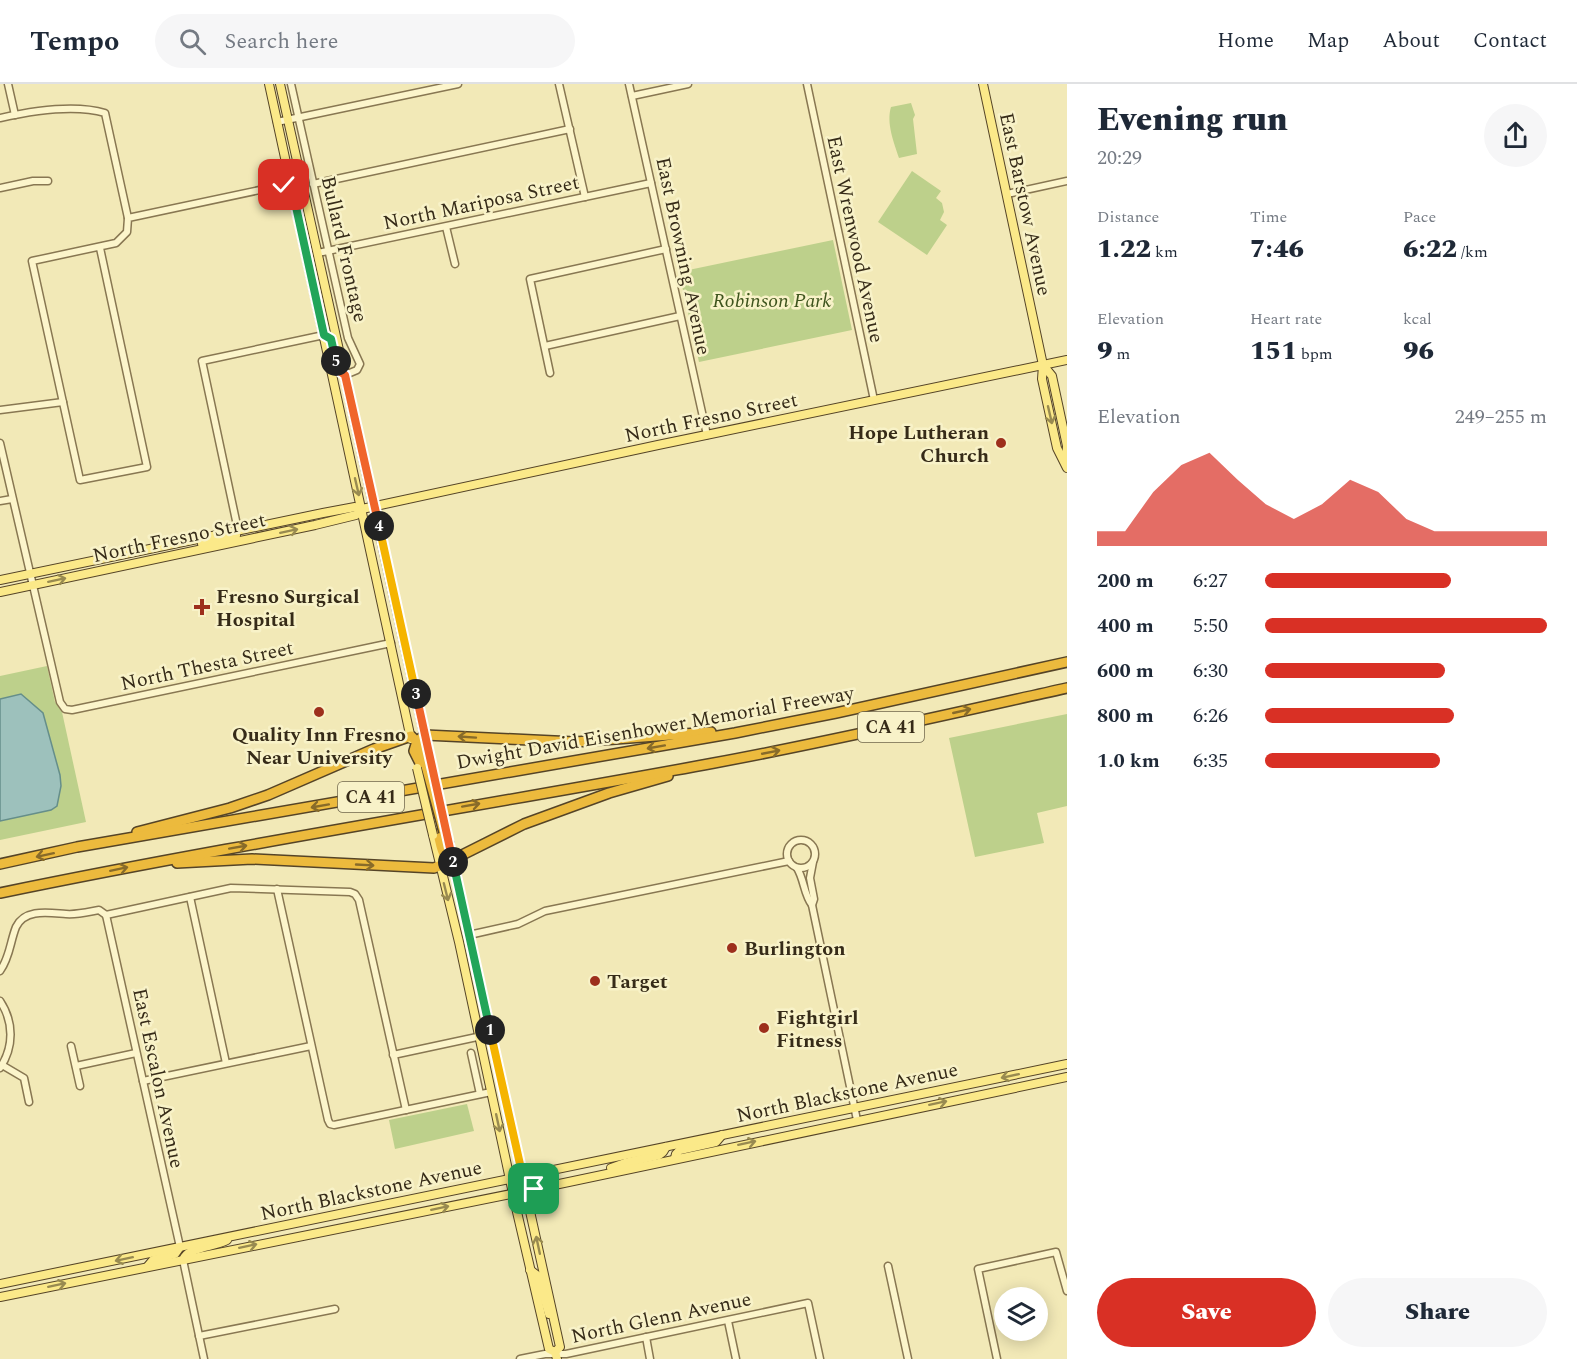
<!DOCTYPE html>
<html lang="en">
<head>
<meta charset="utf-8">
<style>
  :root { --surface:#fff; --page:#f6f6f7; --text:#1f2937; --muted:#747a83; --line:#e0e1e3; --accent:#d93025 }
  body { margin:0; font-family:Spectral,serif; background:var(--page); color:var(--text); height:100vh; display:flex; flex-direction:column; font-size:22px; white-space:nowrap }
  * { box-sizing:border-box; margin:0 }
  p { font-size:20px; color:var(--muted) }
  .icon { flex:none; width:33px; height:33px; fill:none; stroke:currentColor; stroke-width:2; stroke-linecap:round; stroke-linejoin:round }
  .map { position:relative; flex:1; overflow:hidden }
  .side { display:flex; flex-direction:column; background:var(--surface); width:510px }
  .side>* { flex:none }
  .fabs { position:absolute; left:994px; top:1203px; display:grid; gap:12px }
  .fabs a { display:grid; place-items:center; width:54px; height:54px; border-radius:50%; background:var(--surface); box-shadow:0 3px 15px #0003; font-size:30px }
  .pin { position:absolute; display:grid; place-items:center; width:51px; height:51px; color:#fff; margin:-26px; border-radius:12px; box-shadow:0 3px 9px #0006 }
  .km { position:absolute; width:30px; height:30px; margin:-15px; border-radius:50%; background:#222; color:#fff; font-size:16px; line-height:30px; text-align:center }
  .round { display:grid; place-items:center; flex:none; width:63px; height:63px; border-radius:32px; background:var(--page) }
  .headline { display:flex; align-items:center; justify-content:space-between; height:102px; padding:0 30px }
  h1 { font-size:33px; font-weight:800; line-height:45px }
  .metrics { display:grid; grid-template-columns:repeat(3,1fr); gap:9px; height:102px; padding:6px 30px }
  .metrics div { display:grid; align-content:center }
  .metrics b { font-size:26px; font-weight:800 }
  .metrics small { font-size:16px; font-weight:400 }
  .metrics p { font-size:16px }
  .chart { height:168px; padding:12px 30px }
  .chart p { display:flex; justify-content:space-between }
  .chart svg { width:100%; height:108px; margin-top:6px; fill:var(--accent); opacity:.7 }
  .primary-button { display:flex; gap:12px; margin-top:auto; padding:12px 30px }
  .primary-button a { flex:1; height:69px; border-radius:36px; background:var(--accent); color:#fff; font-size:24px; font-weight:800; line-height:69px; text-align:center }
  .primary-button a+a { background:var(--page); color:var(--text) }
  ul { padding:0 30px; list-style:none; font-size:20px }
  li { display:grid; grid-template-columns:96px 72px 1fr; align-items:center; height:45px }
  li i { height:15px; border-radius:8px; background:var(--accent) }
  header { display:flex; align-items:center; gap:36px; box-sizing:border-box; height:84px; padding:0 30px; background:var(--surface); border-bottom:2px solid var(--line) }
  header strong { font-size:28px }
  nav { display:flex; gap:33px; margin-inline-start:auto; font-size:21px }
  .search { width:420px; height:54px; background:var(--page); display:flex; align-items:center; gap:15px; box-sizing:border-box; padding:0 21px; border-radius:33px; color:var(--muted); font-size:22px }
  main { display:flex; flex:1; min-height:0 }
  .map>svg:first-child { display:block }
  .green { fill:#bdd08b }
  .water { fill:#9dc1bc; stroke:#658e8a; stroke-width:1.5 }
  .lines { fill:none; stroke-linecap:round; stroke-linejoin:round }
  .minor-casing { stroke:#887752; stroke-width:9 }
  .major-casing { stroke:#554427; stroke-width:10 }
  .highway-casing { stroke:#554427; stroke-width:12 }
  .minor { stroke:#fcf5cb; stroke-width:6 }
  .major { stroke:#fbe989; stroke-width:8 }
  .highway { stroke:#ecba3d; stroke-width:9 }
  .major-bridge-casing { stroke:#554427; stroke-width:10; stroke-linecap:butt }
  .highway-bridge-casing { stroke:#554427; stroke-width:12; stroke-linecap:butt }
  .major-bridge { stroke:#fbe989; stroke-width:8 }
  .highway-bridge { stroke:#ecba3d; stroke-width:9 }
  .oneway { stroke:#988a50 }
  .oneway2 { stroke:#886b29 }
  .split-1-casing { stroke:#fff; stroke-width:12 }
  .split-2-casing { stroke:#fff; stroke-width:12 }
  .split-3-casing { stroke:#fff; stroke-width:12 }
  .split-4-casing { stroke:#fff; stroke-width:12 }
  .split-5-casing { stroke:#fff; stroke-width:12 }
  .split-6-casing { stroke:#fff; stroke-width:12 }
  .split-1 { stroke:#f5b400; stroke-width:8 }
  .split-2 { stroke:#22a559; stroke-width:8 }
  .split-3 { stroke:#f0652b; stroke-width:8 }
  .split-4 { stroke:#f5b400; stroke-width:8 }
  .split-5 { stroke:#f0652b; stroke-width:8 }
  .split-6 { stroke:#22a559; stroke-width:8 }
  .poi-dot { fill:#9d2f1c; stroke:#f8f2c8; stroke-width:2 }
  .labels { text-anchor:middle; stroke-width:5; stroke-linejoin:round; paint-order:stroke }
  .shield { fill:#f8f2c8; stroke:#70674d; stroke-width:1.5 }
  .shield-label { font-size:18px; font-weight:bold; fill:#362b18 }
  .street-label { font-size:20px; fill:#362b18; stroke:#f8f2c8 }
  .park-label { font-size:20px; font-style:italic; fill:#3e541d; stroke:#f8f2c8 }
  .poi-label { font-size:20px; font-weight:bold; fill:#362b18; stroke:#f8f2c8; text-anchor:start }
</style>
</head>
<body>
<header>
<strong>Tempo</strong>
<div class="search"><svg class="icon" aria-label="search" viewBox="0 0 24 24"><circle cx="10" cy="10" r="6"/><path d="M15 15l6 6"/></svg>Search here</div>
<nav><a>Home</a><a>Map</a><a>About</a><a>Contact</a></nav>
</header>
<main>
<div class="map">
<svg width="1067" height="1275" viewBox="0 0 1067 1275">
  <rect width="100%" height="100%" fill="#f2e9b7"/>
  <g class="green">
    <path d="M 911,19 L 915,31 L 913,35 L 917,70 L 899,74 C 894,59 886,39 891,23 Z"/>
    <polygon points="912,87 941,107 936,114 942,119 944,128 940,136 947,141 927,171 878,138"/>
    <polygon points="833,156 852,246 699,278 679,188"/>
    <polygon points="47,582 55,618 62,628 86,738 0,756 0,592"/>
    <polygon points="1067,630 1067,722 1037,729 1044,759 975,773 949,654"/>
    <polygon points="467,1020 474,1047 395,1065 389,1036"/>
  </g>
  <polygon class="water" points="21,610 43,629 60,691 61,702 57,722 51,726 0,737 0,615"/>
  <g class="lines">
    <g class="minor-casing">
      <g id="minor">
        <polyline points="8,0 15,31"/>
        <polyline points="291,0 348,254 360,280 357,286 345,291"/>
        <polyline points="559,0 585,113"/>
        <polyline points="629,0 707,351"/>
        <polyline points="807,0 874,316"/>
        <polyline points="632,12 688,0"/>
        <path d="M 0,34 C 31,27 75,20 105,29 L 128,134"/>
        <polyline points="277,38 458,0"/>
        <polyline points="313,100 570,45"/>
        <polyline points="0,104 33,97 48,97"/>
        <polyline points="1007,110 1067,97"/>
        <polyline points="446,143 455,180"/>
        <polyline points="100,164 147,383 80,396 32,177 116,159 127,148 128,134 302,97"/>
        <polyline points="318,169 651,99"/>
        <polyline points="545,262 680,232"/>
        <polyline points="550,289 530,195 666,165"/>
        <polyline points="0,326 63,318"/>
        <polyline points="0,359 60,618 65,625 72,626 391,559"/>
        <polyline points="0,417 12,415"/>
        <polyline points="238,446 202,277 324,251"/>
        <circle cx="801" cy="770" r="14"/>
        <polyline points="813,778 810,794 814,815 812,821 857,1036"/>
        <path d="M 797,784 C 804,795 804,811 812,821"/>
        <polyline points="277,805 328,1036 330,1040 334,1041 491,1008"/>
        <polyline points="190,813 226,979"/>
        <polyline points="106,831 231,804 350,808 355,810 359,816 406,1026"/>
        <polyline points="106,831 180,1163"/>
        <polyline points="469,851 518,840 545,827 789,777"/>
        <path d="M 0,887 C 10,873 10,858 16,843 C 25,824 50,829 66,830 C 77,831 88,828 99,826 L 106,831"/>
        <path d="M 0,917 C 14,938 14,963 0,984"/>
        <polyline points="71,962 80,1002"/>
        <polyline points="471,969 480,1010"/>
        <polyline points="393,971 491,950"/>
        <polyline points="2,981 24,994 29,1018"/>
        <polyline points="76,982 136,969"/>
        <polyline points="143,997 311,962"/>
        <polyline points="183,1176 204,1275"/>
        <polyline points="888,1182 908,1275"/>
        <polyline points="728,1237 736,1275"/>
        <polyline points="199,1252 335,1225"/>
        <polyline points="646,1253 650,1275"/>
        <polyline points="520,1275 545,1270 566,1270 808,1219 820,1275"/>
        <polyline points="997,1275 978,1185 1056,1168 1067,1207"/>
      </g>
    </g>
    <g class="major-casing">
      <g id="major">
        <polyline points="269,0 411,655"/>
        <polyline points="280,0 431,681"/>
        <polyline points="983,0 1043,281 1042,295 1057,364 1067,384"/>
        <polyline points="324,251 331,255 339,287"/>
        <polyline points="1043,281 1052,292 1067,362 1066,377"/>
        <polyline points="202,460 236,451"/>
        <polyline points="0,496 323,429 355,423 362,425 658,361 1067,276"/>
        <polyline points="0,508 315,441 356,431 362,425"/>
        <polyline points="433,751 459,858 517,1128 549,1265 555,1268 557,1275"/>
        <polyline points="451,770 560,1263 555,1268"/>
        <polyline points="675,1074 676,1070 680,1066 716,1058 722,1051"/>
        <polyline points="611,1084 625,1079 659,1071 663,1068 666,1063"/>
        <path d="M 183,1176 C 187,1163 215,1163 227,1156"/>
        <polyline points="148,1182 153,1176 175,1170 180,1163"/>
        <polyline points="530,1186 538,1192 549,1230"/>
        <polyline points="0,1200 1067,980"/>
        <polyline points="0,1213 526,1107 1067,993"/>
      </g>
    </g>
    <g class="highway-casing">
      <g id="highway">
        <polyline points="422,683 414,667 417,657 425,651 575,658 711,648"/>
        <polyline points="137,748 230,724 268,711 374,665 411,652 420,661 426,682"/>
        <polyline points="444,748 449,760"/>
        <path d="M 438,750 C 441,760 441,773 452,776 L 524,740 L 609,709 L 668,692"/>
        <polyline points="177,779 252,775 434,784 444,780 450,768"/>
        <polyline points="0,780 77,763 735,649 836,629 1067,578"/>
        <path d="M 0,809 C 237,760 476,723 714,679 C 833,657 950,630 1067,604"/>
      </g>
    </g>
    <use href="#minor" class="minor"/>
    <use href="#major" class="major"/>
    <use href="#highway" class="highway"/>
    <g class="major-bridge-casing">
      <g id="major-bridge">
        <polyline points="431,681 438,711"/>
        <polyline points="417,684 433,751"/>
      </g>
    </g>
    <g class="highway-bridge-casing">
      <polyline id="highway-bridge" points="426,682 444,748"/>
    </g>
    <use href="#major-bridge" class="major-bridge"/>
    <use href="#highway-bridge" class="highway-bridge"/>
  </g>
  <defs><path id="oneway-shaft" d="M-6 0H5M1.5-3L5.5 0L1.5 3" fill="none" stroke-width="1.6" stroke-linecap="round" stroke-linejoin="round" transform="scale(1.5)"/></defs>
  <g class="oneway">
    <use href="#oneway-shaft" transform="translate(1050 331) rotate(77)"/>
    <use href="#oneway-shaft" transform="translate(357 403) rotate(77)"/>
    <use href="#oneway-shaft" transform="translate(289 447) rotate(-12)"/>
    <use href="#oneway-shaft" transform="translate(57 496) rotate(-12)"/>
    <use href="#oneway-shaft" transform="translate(446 808) rotate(76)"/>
    <use href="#oneway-shaft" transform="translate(1010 992) rotate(168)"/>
    <use href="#oneway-shaft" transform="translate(938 1019) rotate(-12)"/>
    <use href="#oneway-shaft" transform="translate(498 1039) rotate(78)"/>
    <use href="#oneway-shaft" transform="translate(747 1059) rotate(-12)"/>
    <use href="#oneway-shaft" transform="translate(440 1124) rotate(-12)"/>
    <use href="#oneway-shaft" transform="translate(538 1161) rotate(-102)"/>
    <use href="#oneway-shaft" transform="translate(248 1162) rotate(-12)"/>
    <use href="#oneway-shaft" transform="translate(124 1175) rotate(168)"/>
    <use href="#oneway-shaft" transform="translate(57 1201) rotate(-12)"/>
  </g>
  <g class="oneway2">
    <use href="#oneway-shaft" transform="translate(962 627) rotate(-13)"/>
    <use href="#oneway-shaft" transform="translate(467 653) rotate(-176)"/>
    <use href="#oneway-shaft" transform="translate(656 663) rotate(170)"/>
    <use href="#oneway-shaft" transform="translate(771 668) rotate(-11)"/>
    <use href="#oneway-shaft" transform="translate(471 721) rotate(-10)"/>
    <use href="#oneway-shaft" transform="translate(320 722) rotate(170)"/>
    <use href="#oneway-shaft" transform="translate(238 763) rotate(-10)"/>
    <use href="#oneway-shaft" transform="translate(45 771) rotate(168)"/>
    <use href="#oneway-shaft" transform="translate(365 781) rotate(3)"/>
    <use href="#oneway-shaft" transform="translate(119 785) rotate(-12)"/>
  </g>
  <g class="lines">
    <g class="split-1-casing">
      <polyline id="split-1" points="490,946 526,1107 534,1105"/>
    </g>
    <g class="split-2-casing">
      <polyline id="split-2" points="453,778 490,946"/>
    </g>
    <g class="split-3-casing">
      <polyline id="split-3" points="416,610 453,778"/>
    </g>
    <g class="split-4-casing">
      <polyline id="split-4" points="379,442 416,610"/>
    </g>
    <g class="split-5-casing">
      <polyline id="split-5" points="336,277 338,286 345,291 379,442"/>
    </g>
    <g class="split-6-casing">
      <polyline id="split-6" points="284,101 291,100 324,251 331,255 336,277"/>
    </g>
    <use href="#split-1" class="split-1"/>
    <use href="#split-2" class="split-2"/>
    <use href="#split-3" class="split-3"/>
    <use href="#split-4" class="split-4"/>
    <use href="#split-5" class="split-5"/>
    <use href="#split-6" class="split-6"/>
  </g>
  <g class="poi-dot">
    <circle cx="1001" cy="359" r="6"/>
    <path d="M199 514h6v6h6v6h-6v6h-6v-6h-6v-6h6z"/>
    <circle cx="319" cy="628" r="6"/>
    <circle cx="732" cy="864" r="6"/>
    <circle cx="595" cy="897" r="6"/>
    <circle cx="764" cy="944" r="6"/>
  </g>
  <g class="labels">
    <g class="shield">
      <rect x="858" y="628" width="66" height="30" rx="4.5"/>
      <rect x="338" y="698" width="66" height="30" rx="4.5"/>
    </g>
    <g class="shield-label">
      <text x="891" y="649">CA 41</text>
      <text x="371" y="719">CA 41</text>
    </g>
    <g class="street-label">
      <text transform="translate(481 118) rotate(-12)" y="7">North Mariposa Street</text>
      <text transform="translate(1026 120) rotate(78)" y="7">East Barstow Avenue</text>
      <text transform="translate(856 155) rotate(78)" y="7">East Wrenwood Avenue</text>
      <text transform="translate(345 165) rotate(77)" y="7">Bullard Frontage</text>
      <text transform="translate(684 172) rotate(78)" y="7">East Browning Avenue</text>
      <text transform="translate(711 333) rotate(-12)" y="7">North Fresno Street</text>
      <text transform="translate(179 453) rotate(-12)" y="7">North Fresno Street</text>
      <text transform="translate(207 581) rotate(-12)" y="7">North Thesta Street</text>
      <text transform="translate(655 643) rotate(-10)" y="7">Dwight David Eisenhower Memorial Freeway</text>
      <text transform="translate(159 994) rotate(78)" y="7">East Escalon Avenue</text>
      <text transform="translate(847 1008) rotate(-12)" y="7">North Blackstone Avenue</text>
      <text transform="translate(371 1106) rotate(-12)" y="7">North Blackstone Avenue</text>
      <text transform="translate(661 1233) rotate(-12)" y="7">North Glenn Avenue</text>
    </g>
    <g class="park-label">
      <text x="772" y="223">Robinson Park</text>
    </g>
    <g class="poi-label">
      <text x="989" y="355" text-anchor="end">Hope Lutheran<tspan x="989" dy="23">Church</tspan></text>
      <text x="216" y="519">Fresno Surgical<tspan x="216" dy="23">Hospital</tspan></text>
      <text x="319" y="657" text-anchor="middle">Quality Inn Fresno<tspan x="319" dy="23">Near University</tspan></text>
      <text x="744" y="871">Burlington</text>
      <text x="607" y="904">Target</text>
      <text x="776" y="940">Fightgirl<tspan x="776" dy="23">Fitness</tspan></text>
    </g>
  </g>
</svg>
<div class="fabs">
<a><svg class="icon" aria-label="layers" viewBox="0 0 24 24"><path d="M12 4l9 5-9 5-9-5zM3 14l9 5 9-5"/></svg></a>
</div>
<div class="pin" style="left:534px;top:1105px;background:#1e9e55"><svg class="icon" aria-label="arrive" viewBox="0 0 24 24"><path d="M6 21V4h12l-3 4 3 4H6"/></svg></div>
<div class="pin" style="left:284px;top:101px;background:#d93025"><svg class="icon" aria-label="check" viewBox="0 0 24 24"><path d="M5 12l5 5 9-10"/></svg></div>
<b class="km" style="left:490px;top:946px">1</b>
<b class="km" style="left:453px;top:778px">2</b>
<b class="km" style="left:416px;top:610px">3</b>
<b class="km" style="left:379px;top:442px">4</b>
<b class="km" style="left:336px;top:277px">5</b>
</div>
<section class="side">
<div class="headline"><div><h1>Evening run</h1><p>20:29</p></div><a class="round"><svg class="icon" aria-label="share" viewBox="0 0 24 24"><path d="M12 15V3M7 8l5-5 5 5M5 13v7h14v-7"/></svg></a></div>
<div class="metrics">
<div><p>Distance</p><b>1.22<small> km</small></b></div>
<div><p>Time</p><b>7:46</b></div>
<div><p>Pace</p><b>6:22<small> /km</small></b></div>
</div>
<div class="metrics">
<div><p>Elevation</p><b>9<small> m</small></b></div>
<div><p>Heart rate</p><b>151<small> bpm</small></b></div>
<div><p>kcal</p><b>96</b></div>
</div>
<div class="chart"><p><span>Elevation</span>249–255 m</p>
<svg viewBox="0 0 160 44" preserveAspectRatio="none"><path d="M0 44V38L10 38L20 22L30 11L40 6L50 17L60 27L70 33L80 27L90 17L100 22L110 33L120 38L130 38L140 38L150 38L160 38V44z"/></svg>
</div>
<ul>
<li><b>200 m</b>6:27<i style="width:66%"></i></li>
<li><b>400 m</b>5:50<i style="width:100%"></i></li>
<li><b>600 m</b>6:30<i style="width:64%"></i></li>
<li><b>800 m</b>6:26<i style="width:67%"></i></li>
<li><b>1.0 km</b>6:35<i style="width:62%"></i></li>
</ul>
<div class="primary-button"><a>Save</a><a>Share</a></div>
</section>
</main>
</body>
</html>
